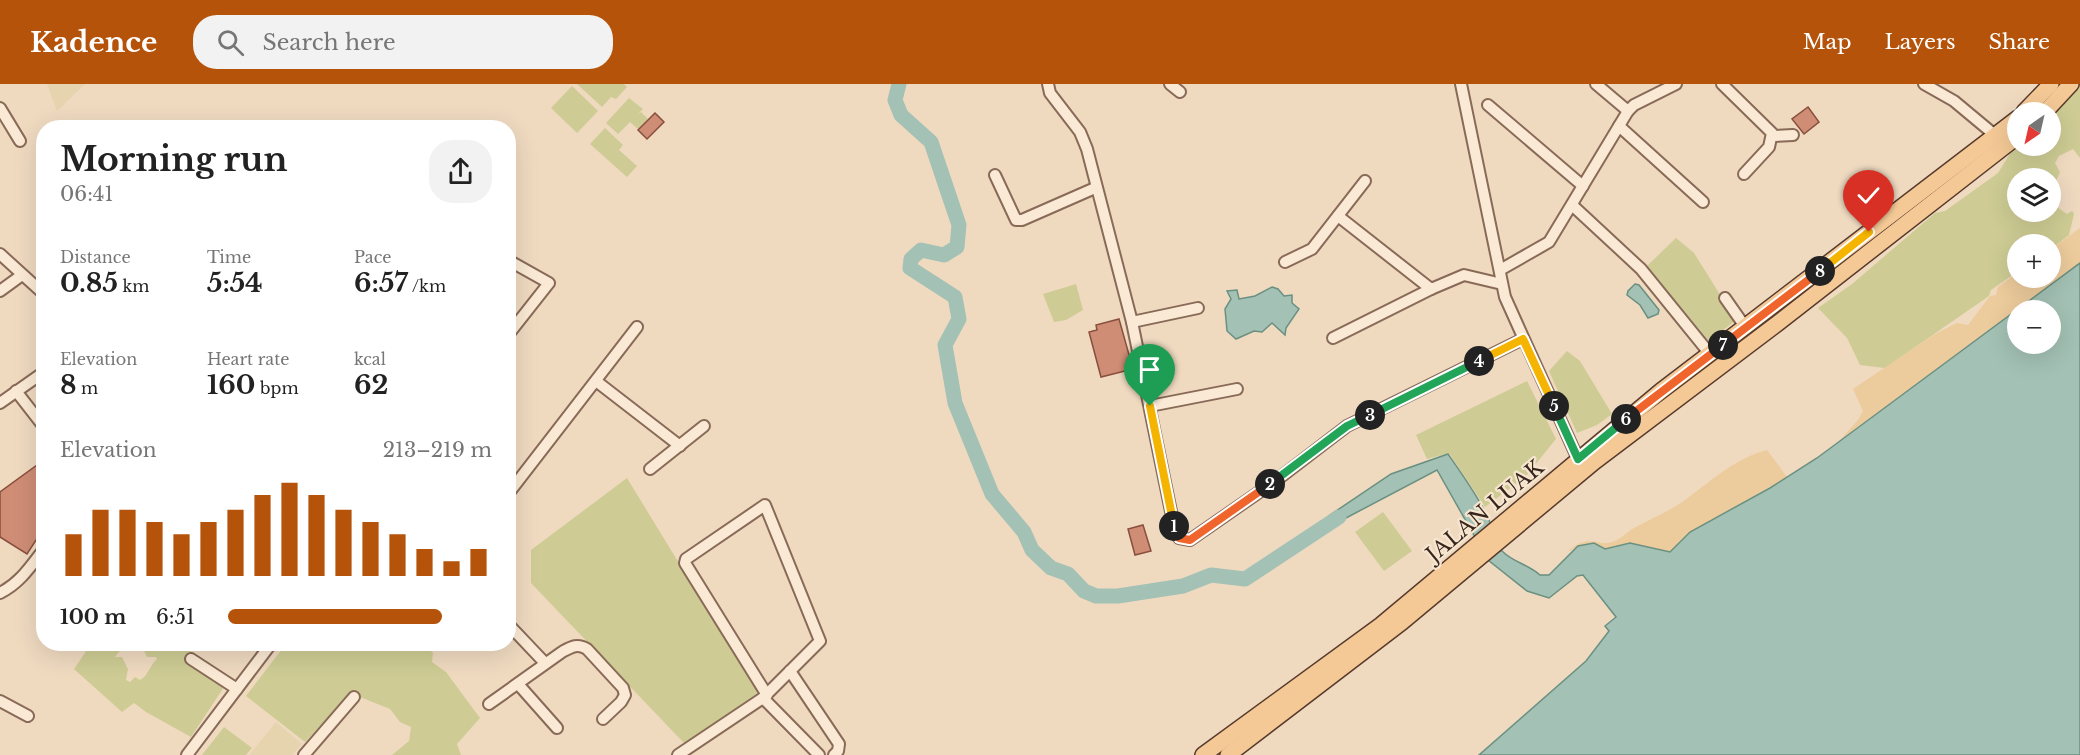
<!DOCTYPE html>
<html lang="en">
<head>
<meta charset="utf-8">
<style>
  :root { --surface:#fff; --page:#f2f2f2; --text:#222; --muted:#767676; --accent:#b45309 }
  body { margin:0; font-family:"Libre Baskerville",serif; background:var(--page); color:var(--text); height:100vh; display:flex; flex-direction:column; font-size:22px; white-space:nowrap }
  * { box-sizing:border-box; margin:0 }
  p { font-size:20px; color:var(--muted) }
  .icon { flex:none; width:33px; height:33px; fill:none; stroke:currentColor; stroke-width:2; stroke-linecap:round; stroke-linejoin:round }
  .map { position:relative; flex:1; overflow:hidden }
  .drawer { position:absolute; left:36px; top:36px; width:480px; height:531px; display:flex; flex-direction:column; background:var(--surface); border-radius:24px; box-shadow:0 6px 24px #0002 }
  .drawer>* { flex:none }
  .needle { width:39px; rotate:214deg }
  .controls { position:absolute; left:2007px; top:18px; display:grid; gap:12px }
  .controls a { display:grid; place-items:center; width:54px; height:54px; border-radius:50%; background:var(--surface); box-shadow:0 6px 24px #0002; font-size:30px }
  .pin { position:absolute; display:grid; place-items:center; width:51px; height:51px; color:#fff; margin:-62px -26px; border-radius:50% 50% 50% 0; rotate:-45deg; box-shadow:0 0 6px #0007 }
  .pin .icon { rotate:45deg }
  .km { position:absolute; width:30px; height:30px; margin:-15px; border-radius:50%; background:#222; color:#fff; font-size:16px; line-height:30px; text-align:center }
  .round { display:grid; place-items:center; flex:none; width:63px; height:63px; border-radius:24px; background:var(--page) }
  .headline { display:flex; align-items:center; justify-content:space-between; height:102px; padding:0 24px }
  h1 { font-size:33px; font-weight:800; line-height:45px }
  .figures { display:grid; grid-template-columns:repeat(3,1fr); gap:9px; height:102px; padding:6px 24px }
  .figures div { display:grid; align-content:center }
  .figures b { font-size:26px; font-weight:800 }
  .figures small { font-size:16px; font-weight:400 }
  .figures p { font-size:16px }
  .chart { height:168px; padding:12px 24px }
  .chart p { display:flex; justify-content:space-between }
  .chart svg { width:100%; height:108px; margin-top:6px; stroke:var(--accent); stroke-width:6 }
  ul { padding:0 24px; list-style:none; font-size:20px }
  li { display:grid; grid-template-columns:96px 72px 1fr; align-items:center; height:45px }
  li i { height:15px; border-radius:8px; background:var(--accent) }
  header { display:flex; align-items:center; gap:36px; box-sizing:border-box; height:84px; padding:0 30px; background:var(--accent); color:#fff }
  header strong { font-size:28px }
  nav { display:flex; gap:33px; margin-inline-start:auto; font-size:21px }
  .search { width:420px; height:54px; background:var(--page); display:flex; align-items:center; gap:15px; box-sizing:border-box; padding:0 21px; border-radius:24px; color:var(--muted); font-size:22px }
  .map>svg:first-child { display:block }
  .farmland { fill:#e5d4ae }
  .green { fill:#cecc94 }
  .sand { fill:#eccb9c }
  .water { fill:#a3c1b4; stroke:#6a9081; stroke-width:1.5; fill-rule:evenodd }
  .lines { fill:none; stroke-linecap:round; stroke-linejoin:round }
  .river { stroke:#a3c1b4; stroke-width:15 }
  .building { fill:#cf8d75; stroke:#894f3d; stroke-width:1.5 }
  .street-casing { stroke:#896a58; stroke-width:14 }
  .primary-casing { stroke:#573a2c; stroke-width:18 }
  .street { stroke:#fae9d4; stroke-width:10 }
  .primary { stroke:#f4c996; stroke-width:15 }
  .split-1-casing { stroke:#fff; stroke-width:12 }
  .split-2-casing { stroke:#fff; stroke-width:12 }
  .split-3-casing { stroke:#fff; stroke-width:12 }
  .split-4-casing { stroke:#fff; stroke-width:12 }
  .split-5-casing { stroke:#fff; stroke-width:12 }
  .split-6-casing { stroke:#fff; stroke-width:12 }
  .split-7-casing { stroke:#fff; stroke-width:12 }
  .split-8-casing { stroke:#fff; stroke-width:12 }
  .split-9-casing { stroke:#fff; stroke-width:12 }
  .split-1 { stroke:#f5b400; stroke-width:8 }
  .split-2 { stroke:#f0652b; stroke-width:8 }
  .split-3 { stroke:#22a559; stroke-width:8 }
  .split-4 { stroke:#22a559; stroke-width:8 }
  .split-5 { stroke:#f5b400; stroke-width:8 }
  .split-6 { stroke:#22a559; stroke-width:8 }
  .split-7 { stroke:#f0652b; stroke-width:8 }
  .split-8 { stroke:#f0652b; stroke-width:8 }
  .split-9 { stroke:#f5b400; stroke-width:8 }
  .labels { text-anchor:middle; stroke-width:4.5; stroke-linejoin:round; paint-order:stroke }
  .street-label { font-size:21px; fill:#38261d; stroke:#f6e6d0 }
</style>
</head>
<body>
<header>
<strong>Kadence</strong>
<div class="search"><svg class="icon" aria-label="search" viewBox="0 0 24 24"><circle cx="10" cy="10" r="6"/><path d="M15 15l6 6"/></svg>Search here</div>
<nav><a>Map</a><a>Layers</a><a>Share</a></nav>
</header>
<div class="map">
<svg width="2080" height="671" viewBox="0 0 2080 671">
  <rect width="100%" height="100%" fill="#efdac0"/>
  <g class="farmland">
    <polygon points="47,0 85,0 57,27"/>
    <polygon points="276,638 302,660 292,671 249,671"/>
  </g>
  <g class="green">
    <polygon points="577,0 624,0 627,3 616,15 611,13 602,23"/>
    <polygon points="2080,1 2080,74 2073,65 2059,72 2055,79 2060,88 2051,108 2050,94 2018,94 2018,128 2050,128 2051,119 2067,130 2072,127 2074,130 2069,151 2051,165 2050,160 2018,160 2017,188 1991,206 1989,212 1885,284 1860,281 1847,254 1818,224 1852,200 1935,129 1945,127 1998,89 2014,63 2050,62 2051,34"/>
    <polygon points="572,2 598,27 577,49 551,24"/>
    <polygon points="629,14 643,25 636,32 641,28 648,35 638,45 630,38 618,50 606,39"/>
    <polygon points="605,44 623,61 619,66 637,82 627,93 590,60"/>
    <polygon points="1676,154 1694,169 1736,236 1709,257 1647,182"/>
    <polygon points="1076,200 1083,226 1066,236 1054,238 1043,210"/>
    <polygon points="1567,267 1580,277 1612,330 1597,341 1577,349 1549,287"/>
    <polygon points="1527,297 1556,355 1525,393 1485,423 1449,369 1427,375 1416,351"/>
    <polygon points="627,394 757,607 757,612 691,657 684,659 531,499 531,466"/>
    <polygon points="1383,428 1412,467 1384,487 1355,448"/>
    <path d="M 91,560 L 125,560 L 115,573 L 122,573 L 128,585 L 126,596 L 130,598 L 135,593 L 140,596 C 148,592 150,581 157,575 L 156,573 L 147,573 L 141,560 L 190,560 L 191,567 L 187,577 L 224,603 L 191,653 L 146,628 L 134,619 L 122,628 L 74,585 Z"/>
    <polygon points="286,560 424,560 433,569 432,578 446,588 480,634 457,660 461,671 392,671 409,657 411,643 400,638 390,625 350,609 305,658 246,612"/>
    <polygon points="224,643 252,664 246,671 202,671"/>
  </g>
  <g class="sand">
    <polygon points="2080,144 2080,179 1840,356 1858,336 1863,327 1853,305 1935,250 1957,239 1968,241 1990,212 1996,211 1998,203 2017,189 2018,194 2050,194 2051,165"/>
    <path d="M 1767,366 L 1787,393 L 1690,448 L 1670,468 L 1630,459 L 1605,465 L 1578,462 L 1566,469 C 1592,446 1596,466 1617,456 C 1624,452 1629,446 1636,443 C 1651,435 1667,428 1681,419 C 1709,399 1733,375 1767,366 Z"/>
  </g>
  <g class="water">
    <path d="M 2080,179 L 2080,671 L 1479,671 L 1586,577 L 1609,547 L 1605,542 L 1616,533 L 1583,491 L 1577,492 L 1549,514 L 1527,507 L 1488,476 L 1437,386 L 1346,434 L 1322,442 L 1330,431 L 1391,390 L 1448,370 C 1462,390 1477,411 1488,433 C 1492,443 1494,459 1502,467 C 1514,479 1528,480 1540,491 L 1549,491 L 1578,462 L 1594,459 L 1605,465 L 1630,459 L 1670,468 L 1690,448 L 1770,404 L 1817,374 ZM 2018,226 L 2050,226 L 2050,260 L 2018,260 Z"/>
    <polygon points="1635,200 1639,201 1659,226 1658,230 1648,234 1640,221 1627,211 1628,207"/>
    <polygon points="1272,203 1278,205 1284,212 1292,211 1292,219 1299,225 1286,244 1285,251 1272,239 1262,248 1254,247 1236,255 1227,247 1225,225 1231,215 1227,207 1237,206 1239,215 1255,212"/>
  </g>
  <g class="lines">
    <polyline class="river" points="899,0 895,16 901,31 931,58 959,141 957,163 944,171 921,166 911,175 910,184 955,213 959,235 945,261 955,319 992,410 1024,448 1032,466 1051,484 1068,490 1084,507 1096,512 1118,512 1183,502 1211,491 1245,495 1339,433"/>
  </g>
  <g class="building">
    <polygon points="1808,23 1819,38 1804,50 1792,35"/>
    <polygon points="655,29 664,38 647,55 638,46"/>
    <polygon points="1119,235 1133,285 1101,293 1089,248 1097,246 1096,241"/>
    <polygon points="44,376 44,452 40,450 27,470 0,453 0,408"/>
    <polygon points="1143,441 1151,467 1135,471 1128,445"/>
  </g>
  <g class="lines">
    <g class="street-casing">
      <g id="street">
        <polyline points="1048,0 1050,9 1080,48 1087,65 1132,238 1175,447 1179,454 1190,456 1278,395 1347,342 1523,255"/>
        <polyline points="1170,0 1180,8"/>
        <polyline points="1461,0 1505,213 1578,375"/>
        <polyline points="1596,0 1628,27"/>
        <polyline points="1722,0 1772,49 1769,63 1744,90"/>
        <polyline points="1924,0 1954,17 1996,52"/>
        <polyline points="1488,21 1583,102"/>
        <polyline points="0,24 20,57"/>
        <polyline points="1619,42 1703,118"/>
        <polyline points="1773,52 1793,51"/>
        <polyline points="995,91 1016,136 1022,136 1095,104"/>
        <polyline points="1572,121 1641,185 1710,270"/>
        <polyline points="1338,132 1431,205 1464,191 1502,200"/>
        <polyline points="0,170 44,210"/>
        <polyline points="508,176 549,199 508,251"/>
        <polyline points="1285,178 1312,165 1365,97"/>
        <polyline points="1500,186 1549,158 1628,27 1634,21 1676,0"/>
        <polyline points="0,207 22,191"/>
        <polyline points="1725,214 1746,244"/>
        <polyline points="1132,238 1198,224"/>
        <polyline points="1333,254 1431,205"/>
        <polyline points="596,297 680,362"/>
        <polyline points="16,307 44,343"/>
        <polyline points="0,319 44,288"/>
        <polyline points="1150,322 1237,305"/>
        <polyline points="650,385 704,342"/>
        <polyline points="508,410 637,243"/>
        <path d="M 0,509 C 20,499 30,483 44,465"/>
        <polyline points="508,540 545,579"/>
        <polyline points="191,575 237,605"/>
        <polyline points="790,587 839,660 838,667 834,671"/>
        <polyline points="518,600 557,644"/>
        <polyline points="763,614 819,671"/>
        <polyline points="0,617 28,632"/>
        <path d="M 489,620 L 562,568 C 571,563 577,559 587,565 L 623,604 L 625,611 L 621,618 L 603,635"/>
        <polyline points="187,671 271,560"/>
        <polyline points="304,671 354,613"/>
        <polyline points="678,671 763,614 820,557 765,421 686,475 685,479 767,611"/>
      </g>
    </g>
    <g class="primary-casing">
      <g id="primary">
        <polyline points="2024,28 2051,0"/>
        <polyline points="2045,28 2071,0"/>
        <polyline points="1203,671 1381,541 1661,307 2018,34"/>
        <polyline points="1228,671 1402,538 1594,378 1778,239 2018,52"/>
      </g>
    </g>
    <use href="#street" class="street"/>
    <use href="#primary" class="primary"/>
  </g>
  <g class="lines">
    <g class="split-1-casing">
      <polyline id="split-1" points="1150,322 1174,442"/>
    </g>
    <g class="split-2-casing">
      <polyline id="split-2" points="1174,442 1179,454 1190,456 1270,400"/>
    </g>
    <g class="split-3-casing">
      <polyline id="split-3" points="1270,400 1347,342 1370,331"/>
    </g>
    <g class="split-4-casing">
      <polyline id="split-4" points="1370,331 1479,277"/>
    </g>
    <g class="split-5-casing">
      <polyline id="split-5" points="1479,277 1523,255 1554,322"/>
    </g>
    <g class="split-6-casing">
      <polyline id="split-6" points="1554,322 1578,375 1626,335"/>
    </g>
    <g class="split-7-casing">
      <polyline id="split-7" points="1626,335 1723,261"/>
    </g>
    <g class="split-8-casing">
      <polyline id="split-8" points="1723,261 1820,187"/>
    </g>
    <g class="split-9-casing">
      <polyline id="split-9" points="1820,187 1869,148"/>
    </g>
    <use href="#split-1" class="split-1"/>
    <use href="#split-2" class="split-2"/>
    <use href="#split-3" class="split-3"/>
    <use href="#split-4" class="split-4"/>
    <use href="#split-5" class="split-5"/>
    <use href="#split-6" class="split-6"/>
    <use href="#split-7" class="split-7"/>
    <use href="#split-8" class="split-8"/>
    <use href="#split-9" class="split-9"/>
  </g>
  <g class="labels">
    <g class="street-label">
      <text transform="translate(1485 427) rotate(-40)" y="7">JALAN LUAK</text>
    </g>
  </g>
</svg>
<div class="controls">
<a><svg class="needle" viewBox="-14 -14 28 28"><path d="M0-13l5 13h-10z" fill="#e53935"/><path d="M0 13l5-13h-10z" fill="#767676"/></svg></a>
<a><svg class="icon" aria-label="layers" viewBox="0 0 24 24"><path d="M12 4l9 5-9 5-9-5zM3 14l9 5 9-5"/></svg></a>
<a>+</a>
<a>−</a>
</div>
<div class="pin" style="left:1150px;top:322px;background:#1e9e55"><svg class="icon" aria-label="arrive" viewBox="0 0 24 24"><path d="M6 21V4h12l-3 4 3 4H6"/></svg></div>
<div class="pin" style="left:1869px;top:148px;background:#d93025"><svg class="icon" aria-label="check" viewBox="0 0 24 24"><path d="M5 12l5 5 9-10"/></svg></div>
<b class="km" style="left:1174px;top:442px">1</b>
<b class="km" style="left:1270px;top:400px">2</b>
<b class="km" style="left:1370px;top:331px">3</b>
<b class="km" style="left:1479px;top:277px">4</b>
<b class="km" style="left:1554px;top:322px">5</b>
<b class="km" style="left:1626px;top:335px">6</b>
<b class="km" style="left:1723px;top:261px">7</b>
<b class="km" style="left:1820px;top:187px">8</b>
<section class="drawer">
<div class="headline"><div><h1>Morning run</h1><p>06:41</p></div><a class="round"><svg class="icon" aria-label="share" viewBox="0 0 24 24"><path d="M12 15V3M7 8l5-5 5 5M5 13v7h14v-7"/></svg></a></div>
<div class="figures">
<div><p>Distance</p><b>0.85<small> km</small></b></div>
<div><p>Time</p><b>5:54</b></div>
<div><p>Pace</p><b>6:57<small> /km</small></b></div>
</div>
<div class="figures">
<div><p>Elevation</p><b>8<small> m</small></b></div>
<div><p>Heart rate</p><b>160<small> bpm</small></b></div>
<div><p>kcal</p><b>62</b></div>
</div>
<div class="chart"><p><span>Elevation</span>213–219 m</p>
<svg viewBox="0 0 160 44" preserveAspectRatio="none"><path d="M5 44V27M15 44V17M25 44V17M35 44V22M45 44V27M55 44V22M65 44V17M75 44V11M85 44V6M95 44V11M105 44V17M115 44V22M125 44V27M135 44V33M145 44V38M155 44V33"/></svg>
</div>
<ul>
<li><b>100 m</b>6:51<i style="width:81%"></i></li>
</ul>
</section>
</div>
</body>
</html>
